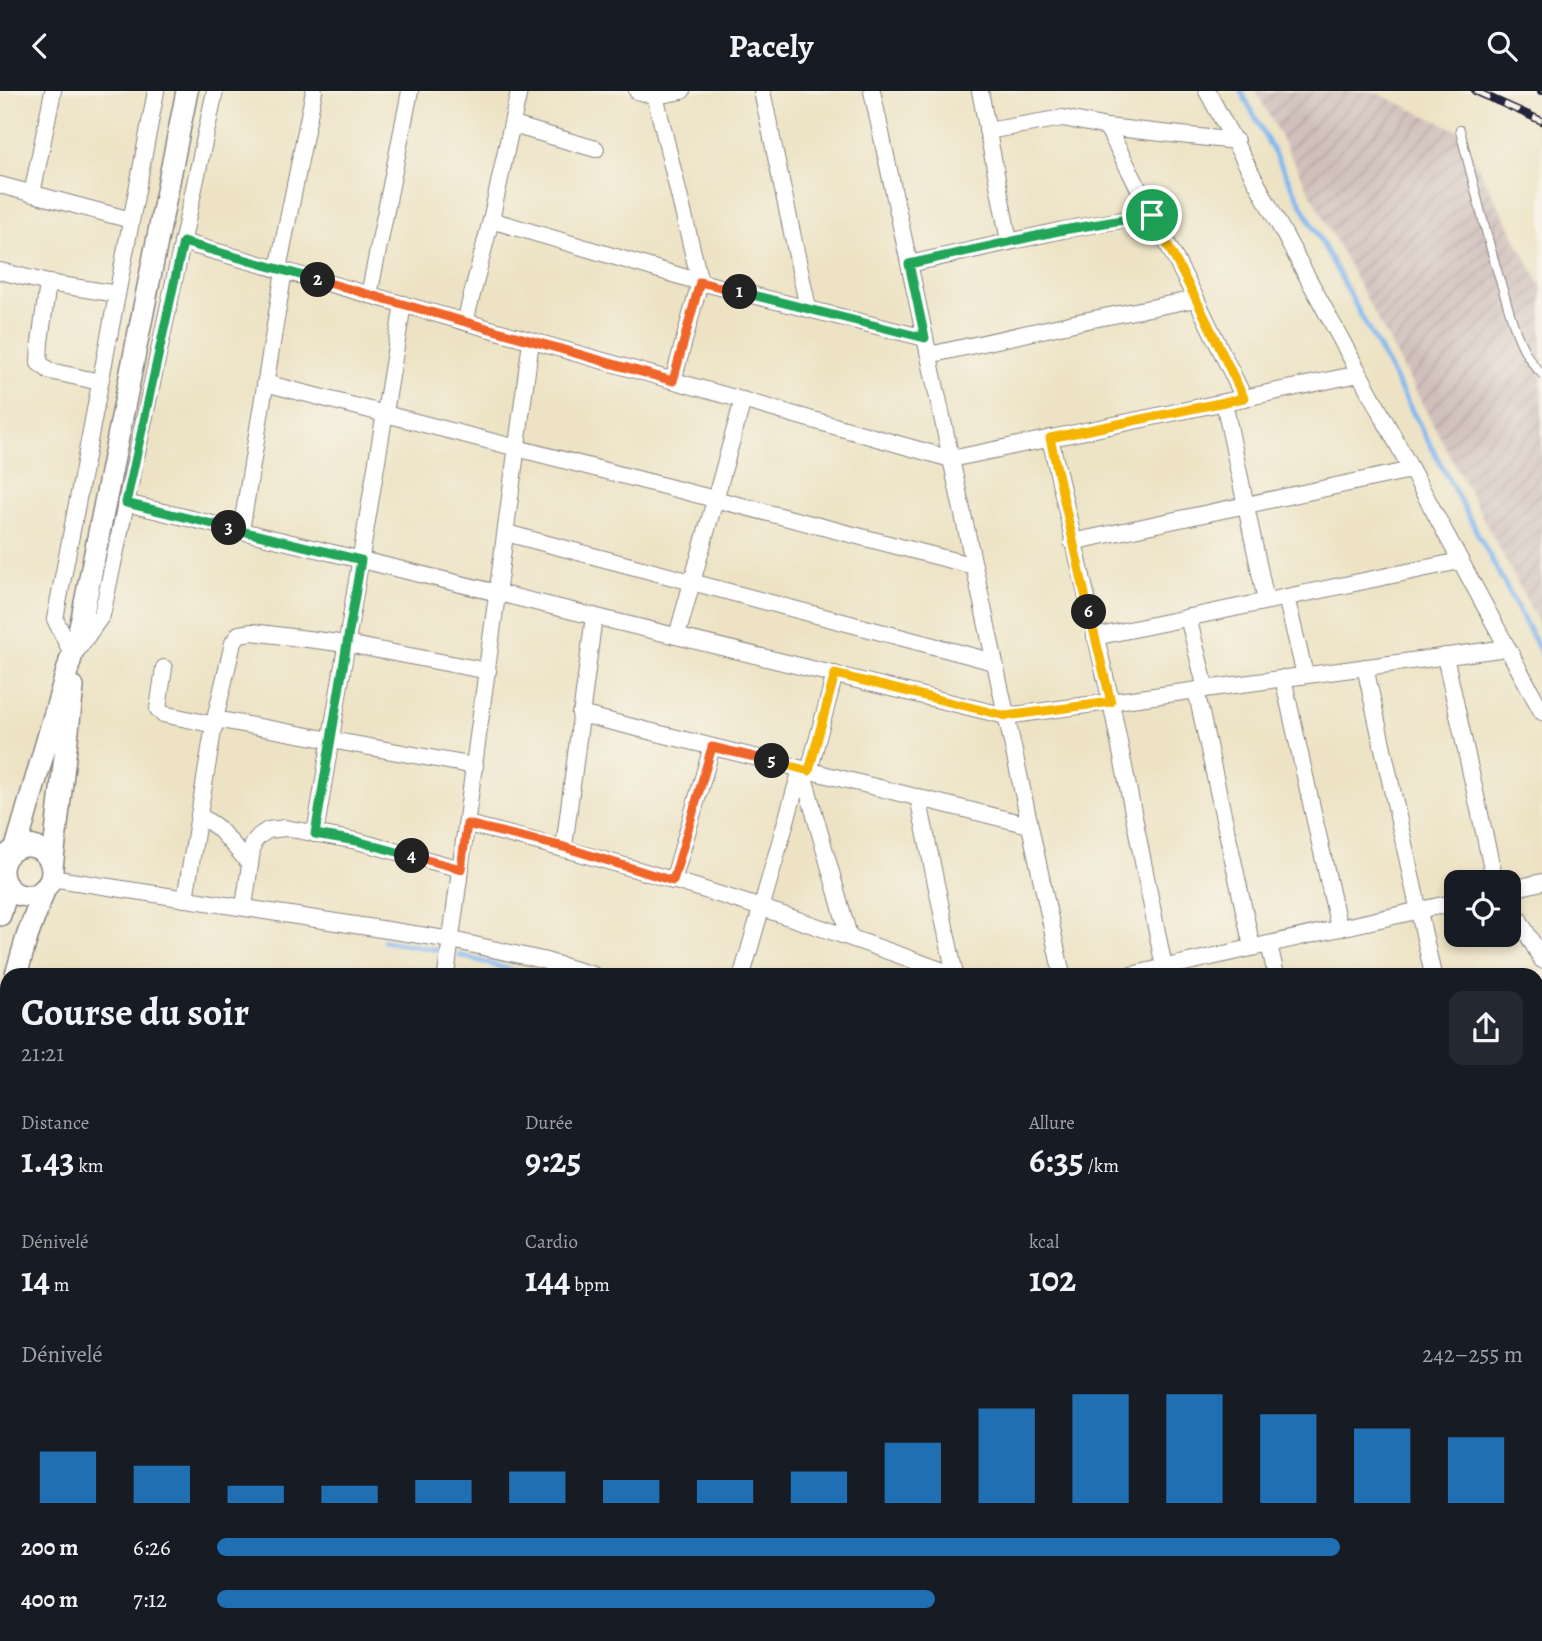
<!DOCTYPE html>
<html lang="fr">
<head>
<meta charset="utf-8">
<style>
  :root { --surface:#171b24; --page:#242831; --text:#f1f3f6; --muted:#9ea1a6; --accent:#1f6fb2 }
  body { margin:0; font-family:Alegreya,serif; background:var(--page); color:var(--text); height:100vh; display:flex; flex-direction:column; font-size:26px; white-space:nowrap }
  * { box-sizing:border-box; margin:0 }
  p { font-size:23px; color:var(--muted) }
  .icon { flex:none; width:38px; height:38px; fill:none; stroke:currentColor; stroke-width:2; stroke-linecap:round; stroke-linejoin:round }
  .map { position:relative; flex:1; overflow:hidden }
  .panel { position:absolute; left:0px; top:877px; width:1544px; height:674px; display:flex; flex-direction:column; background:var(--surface); border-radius:21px 21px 0 0; box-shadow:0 4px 10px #0003 }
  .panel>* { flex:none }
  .tools { position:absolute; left:1444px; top:779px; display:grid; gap:14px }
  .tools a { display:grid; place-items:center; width:77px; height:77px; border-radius:14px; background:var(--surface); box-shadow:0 4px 10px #0003; font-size:35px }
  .pin { position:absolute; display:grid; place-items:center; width:60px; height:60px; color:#fff; margin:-30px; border:4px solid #fff; border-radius:50%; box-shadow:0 2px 7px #0007 }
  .km { position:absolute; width:35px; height:35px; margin:-18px; border-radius:50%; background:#222; color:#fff; font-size:19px; line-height:35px; text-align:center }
  .round { display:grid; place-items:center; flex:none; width:74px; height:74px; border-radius:14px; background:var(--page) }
  .headline { display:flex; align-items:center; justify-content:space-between; height:119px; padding:0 21px }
  h1 { font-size:38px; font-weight:600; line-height:52px }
  .stats { display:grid; grid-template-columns:repeat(3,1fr); gap:10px; height:119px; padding:7px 21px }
  .stats div { display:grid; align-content:center }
  .stats b { font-size:35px; font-weight:600 }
  .stats small { font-size:19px; font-weight:400 }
  .stats p { font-size:19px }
  .chart { height:196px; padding:14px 21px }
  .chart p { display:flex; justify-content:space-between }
  .chart svg { width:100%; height:126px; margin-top:7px; stroke:var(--accent); stroke-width:6 }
  ul { padding:0 21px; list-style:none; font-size:23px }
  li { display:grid; grid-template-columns:112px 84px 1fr; align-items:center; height:52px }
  li i { height:18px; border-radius:9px; background:var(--accent) }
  header { display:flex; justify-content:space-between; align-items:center; height:91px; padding:0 21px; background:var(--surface); font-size:32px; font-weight:600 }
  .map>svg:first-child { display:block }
  .industrial { fill:url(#industrial-furrows) }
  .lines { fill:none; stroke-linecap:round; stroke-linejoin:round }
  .stream { stroke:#80b7f0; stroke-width:5 }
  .service-casing { stroke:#888280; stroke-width:10 }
  .minor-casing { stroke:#888280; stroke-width:18 }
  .tertiary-casing { stroke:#888280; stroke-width:24 }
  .service { stroke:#fff; stroke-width:8 }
  .minor { stroke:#fff; stroke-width:16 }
  .tertiary { stroke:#fff; stroke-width:21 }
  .rail-casing { stroke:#22223b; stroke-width:8 }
  .rail { stroke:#f7f3e8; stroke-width:5; stroke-dasharray:16; stroke-linecap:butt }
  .split-1-casing { stroke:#fff; stroke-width:14 }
  .split-2-casing { stroke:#fff; stroke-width:14 }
  .split-3-casing { stroke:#fff; stroke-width:14 }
  .split-4-casing { stroke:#fff; stroke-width:14 }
  .split-5-casing { stroke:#fff; stroke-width:14 }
  .split-6-casing { stroke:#fff; stroke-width:14 }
  .split-7-casing { stroke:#fff; stroke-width:14 }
  .split-1 { stroke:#22a559; stroke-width:9 }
  .split-2 { stroke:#f0652b; stroke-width:9 }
  .split-3 { stroke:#22a559; stroke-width:9 }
  .split-4 { stroke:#22a559; stroke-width:9 }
  .split-5 { stroke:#f0652b; stroke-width:9 }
  .split-6 { stroke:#f5b400; stroke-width:9 }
  .split-7 { stroke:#f5b400; stroke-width:9 }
</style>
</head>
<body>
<header><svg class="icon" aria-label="back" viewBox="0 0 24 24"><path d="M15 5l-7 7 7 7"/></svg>Pacely<svg class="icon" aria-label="search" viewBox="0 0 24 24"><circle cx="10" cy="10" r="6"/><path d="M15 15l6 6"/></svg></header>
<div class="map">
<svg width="1542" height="1550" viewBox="0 0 1542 1550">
  <defs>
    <pattern id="industrial-furrows" width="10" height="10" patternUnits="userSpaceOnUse" patternTransform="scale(1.75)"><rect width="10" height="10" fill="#d0c0bc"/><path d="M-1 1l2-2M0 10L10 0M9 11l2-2" fill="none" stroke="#b2a5a2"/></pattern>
  </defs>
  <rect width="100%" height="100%" fill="#f7f3e8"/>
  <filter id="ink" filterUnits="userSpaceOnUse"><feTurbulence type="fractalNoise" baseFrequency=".0143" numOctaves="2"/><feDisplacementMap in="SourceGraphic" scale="14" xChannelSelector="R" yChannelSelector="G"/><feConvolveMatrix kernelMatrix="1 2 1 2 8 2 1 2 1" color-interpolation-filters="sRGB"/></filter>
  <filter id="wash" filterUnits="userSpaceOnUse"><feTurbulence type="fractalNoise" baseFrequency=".00686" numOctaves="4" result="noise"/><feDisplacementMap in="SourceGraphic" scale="28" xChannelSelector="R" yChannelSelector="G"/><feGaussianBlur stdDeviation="1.57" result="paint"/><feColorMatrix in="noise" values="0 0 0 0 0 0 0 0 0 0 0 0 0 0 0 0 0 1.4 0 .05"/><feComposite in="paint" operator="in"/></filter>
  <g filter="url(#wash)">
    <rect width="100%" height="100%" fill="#ede3c4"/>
    <polygon class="industrial" points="1256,0 1372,0 1459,40 1542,197 1542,538"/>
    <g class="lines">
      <g class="stream">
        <polyline points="1241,0 1542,563"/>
        <polyline points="384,850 439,859"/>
        <polyline points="459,864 528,884"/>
        <polyline points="1536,1225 1542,1226"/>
      </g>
    </g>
  </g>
  <g filter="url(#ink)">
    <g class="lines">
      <g class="service-casing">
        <path id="service" d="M 1460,39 C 1473,92 1486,144 1502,196 C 1512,227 1518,260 1542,283"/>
      </g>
      <g class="minor-casing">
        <g id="minor">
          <polyline points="637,0 656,5 682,0"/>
          <polyline points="654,0 700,191 673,290"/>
          <polyline points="762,0 808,217"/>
          <polyline points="872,0 1062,884"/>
          <polyline points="980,0 1009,150"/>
          <polyline points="1207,0 1542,621"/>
          <polyline points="513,34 596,58"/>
          <polyline points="1107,36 1196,208 1244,307"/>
          <polyline points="987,40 1063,27 1107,36 1236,50"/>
          <polyline points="0,94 131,129"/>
          <polyline points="32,103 53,0"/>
          <polyline points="491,129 700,191 925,247"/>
          <polyline points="182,151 951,368 1359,283"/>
          <polyline points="909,173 1063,139 1151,124"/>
          <polyline points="278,178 314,0"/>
          <polyline points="0,180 48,192 40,251 39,272 50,280 100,291"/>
          <polyline points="48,192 117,203"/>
          <polyline points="369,204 410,0"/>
          <polyline points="465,231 491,129 519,0"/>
          <polyline points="929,264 1083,230 1196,208"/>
          <polyline points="265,292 974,475"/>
          <polyline points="1224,311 1266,510"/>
          <polyline points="1050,347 1111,611 1164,876"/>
          <polyline points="126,412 1006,625 1507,557"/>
          <polyline points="241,440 284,180"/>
          <polyline points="506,442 994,571"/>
          <polyline points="1072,451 1411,379"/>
          <polyline points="1286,506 1305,584"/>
          <polyline points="1188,526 1206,598"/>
          <polyline points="677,545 743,309"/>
          <polyline points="1095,546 1460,470"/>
          <polyline points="78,558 102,524 215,0"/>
          <polyline points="72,563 55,528 156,0"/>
          <polyline points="1445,565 1495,791"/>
          <polyline points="1365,576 1433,884"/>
          <polyline points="164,577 158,618 163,623 215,634"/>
          <polyline points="1283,587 1339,837"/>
          <polyline points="1196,599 1252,856"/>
          <polyline points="580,623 1029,734"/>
          <polyline points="475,675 215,628 233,552 239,543 252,541 347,553 488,580"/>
          <polyline points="802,679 849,845"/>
          <polyline points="809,680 835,583"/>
          <polyline points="918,706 955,884"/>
          <polyline points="199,724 218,737 250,773"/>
          <path d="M 467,733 C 632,773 795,825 954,884"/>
          <polyline points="315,743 403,213"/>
          <polyline points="564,756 594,525"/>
          <polyline points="51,787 452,849 542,869 593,884"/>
          <polyline points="673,790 712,656"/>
          <polyline points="1508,799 1542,791"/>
          <polyline points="185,808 215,628"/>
          <polyline points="1508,809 1542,869"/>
          <polyline points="244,816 253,752 259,745 268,739 285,737 357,750 461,778"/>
          <polyline points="1269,853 1276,884"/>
          <polyline points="446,884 531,250"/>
          <polyline points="742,884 801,678"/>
          <polyline points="1131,884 1456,811"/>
          <polyline points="1536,981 1542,983"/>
          <polyline points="1536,1088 1542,1090"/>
          <polyline points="1536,1212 1542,1214"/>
          <polyline points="1536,1243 1542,1245"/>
          <polyline points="1536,1360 1542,1362"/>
          <polyline points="0,1361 7,1363"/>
          <polyline points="1539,1463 1542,1455"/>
          <polyline points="411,1544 436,1550"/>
          <polyline points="854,1544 870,1550"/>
          <polyline points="1160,1544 1178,1550"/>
          <polyline points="1450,1544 1469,1550"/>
          <polyline points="23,1550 24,1544"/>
          <polyline points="139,1550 140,1544"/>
          <polyline points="343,1550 344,1544"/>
          <polyline points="540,1550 542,1544"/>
          <polyline points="642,1550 644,1544"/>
          <polyline points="817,1550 821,1544"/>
          <polyline points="908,1550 911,1544"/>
          <polyline points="1220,1550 1225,1544"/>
        </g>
      </g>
      <g class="tertiary-casing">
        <g id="tertiary">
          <circle cx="27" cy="780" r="25"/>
          <polyline points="16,757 81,532 187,0"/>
          <polyline points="52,777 73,596"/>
          <polyline points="0,824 8,797"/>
          <polyline points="16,884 27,846 45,797"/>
          <polyline points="0,962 7,927"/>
        </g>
      </g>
      <use href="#service" class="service"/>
      <use href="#minor" class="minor"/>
      <use href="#tertiary" class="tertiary"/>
      <g class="rail-casing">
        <g id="rail">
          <polyline points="1475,0 1542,30"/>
          <polyline points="1541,0 1542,0"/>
        </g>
      </g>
      <use href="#rail" class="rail"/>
    </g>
  </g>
  <g class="lines" filter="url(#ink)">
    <g class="split-1-casing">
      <polyline id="split-1" points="740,201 925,247 909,173 1063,139 1152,124"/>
    </g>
    <g class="split-2-casing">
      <polyline id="split-2" points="318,189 673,290 700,191 740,201"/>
    </g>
    <g class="split-3-casing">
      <polyline id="split-3" points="229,437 126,412 183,151 318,189"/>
    </g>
    <g class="split-4-casing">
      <polyline id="split-4" points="229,437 361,469 315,743 357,750 412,765"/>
    </g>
    <g class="split-5-casing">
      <polyline id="split-5" points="412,765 461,778 467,733 564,756 673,790 712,656 772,670"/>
    </g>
    <g class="split-6-casing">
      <polyline id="split-6" points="772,670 809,680 835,583 1006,625 1111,611 1089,521"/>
    </g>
    <g class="split-7-casing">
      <polyline id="split-7" points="1089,521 1050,347 1244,307 1196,208 1152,124"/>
    </g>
    <use href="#split-1" class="split-1"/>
    <use href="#split-2" class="split-2"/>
    <use href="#split-3" class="split-3"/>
    <use href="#split-4" class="split-4"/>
    <use href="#split-5" class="split-5"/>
    <use href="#split-6" class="split-6"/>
    <use href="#split-7" class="split-7"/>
  </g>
</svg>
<div class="tools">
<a><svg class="icon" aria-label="locate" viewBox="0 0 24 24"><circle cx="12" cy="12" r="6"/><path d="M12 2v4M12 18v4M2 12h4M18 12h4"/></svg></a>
</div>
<div class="pin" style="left:1152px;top:124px;background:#1e9e55"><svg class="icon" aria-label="arrive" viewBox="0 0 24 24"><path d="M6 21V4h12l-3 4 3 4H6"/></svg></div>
<b class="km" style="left:740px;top:201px">1</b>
<b class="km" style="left:318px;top:189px">2</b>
<b class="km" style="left:229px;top:437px">3</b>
<b class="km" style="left:412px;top:765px">4</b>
<b class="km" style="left:772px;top:670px">5</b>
<b class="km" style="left:1089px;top:521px">6</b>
<section class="panel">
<div class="headline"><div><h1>Course du soir</h1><p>21:21</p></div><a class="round"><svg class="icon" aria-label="share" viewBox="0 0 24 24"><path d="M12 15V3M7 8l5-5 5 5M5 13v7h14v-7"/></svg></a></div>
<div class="stats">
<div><p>Distance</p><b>1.43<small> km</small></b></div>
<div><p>Durée</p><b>9:25</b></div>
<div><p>Allure</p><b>6:35<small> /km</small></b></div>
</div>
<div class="stats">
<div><p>Dénivelé</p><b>14<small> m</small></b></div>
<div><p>Cardio</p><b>144<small> bpm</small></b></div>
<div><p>kcal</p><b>102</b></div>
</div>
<div class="chart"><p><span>Dénivelé</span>242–255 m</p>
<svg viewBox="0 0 160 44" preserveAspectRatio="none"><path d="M5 44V26M15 44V31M25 44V38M35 44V38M45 44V36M55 44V33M65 44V36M75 44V36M85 44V33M95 44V23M105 44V11M115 44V6M125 44V6M135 44V13M145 44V18M155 44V21"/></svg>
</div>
<ul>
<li><b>200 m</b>6:26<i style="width:86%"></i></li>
<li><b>400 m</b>7:12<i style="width:55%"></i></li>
</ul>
</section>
</div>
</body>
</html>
